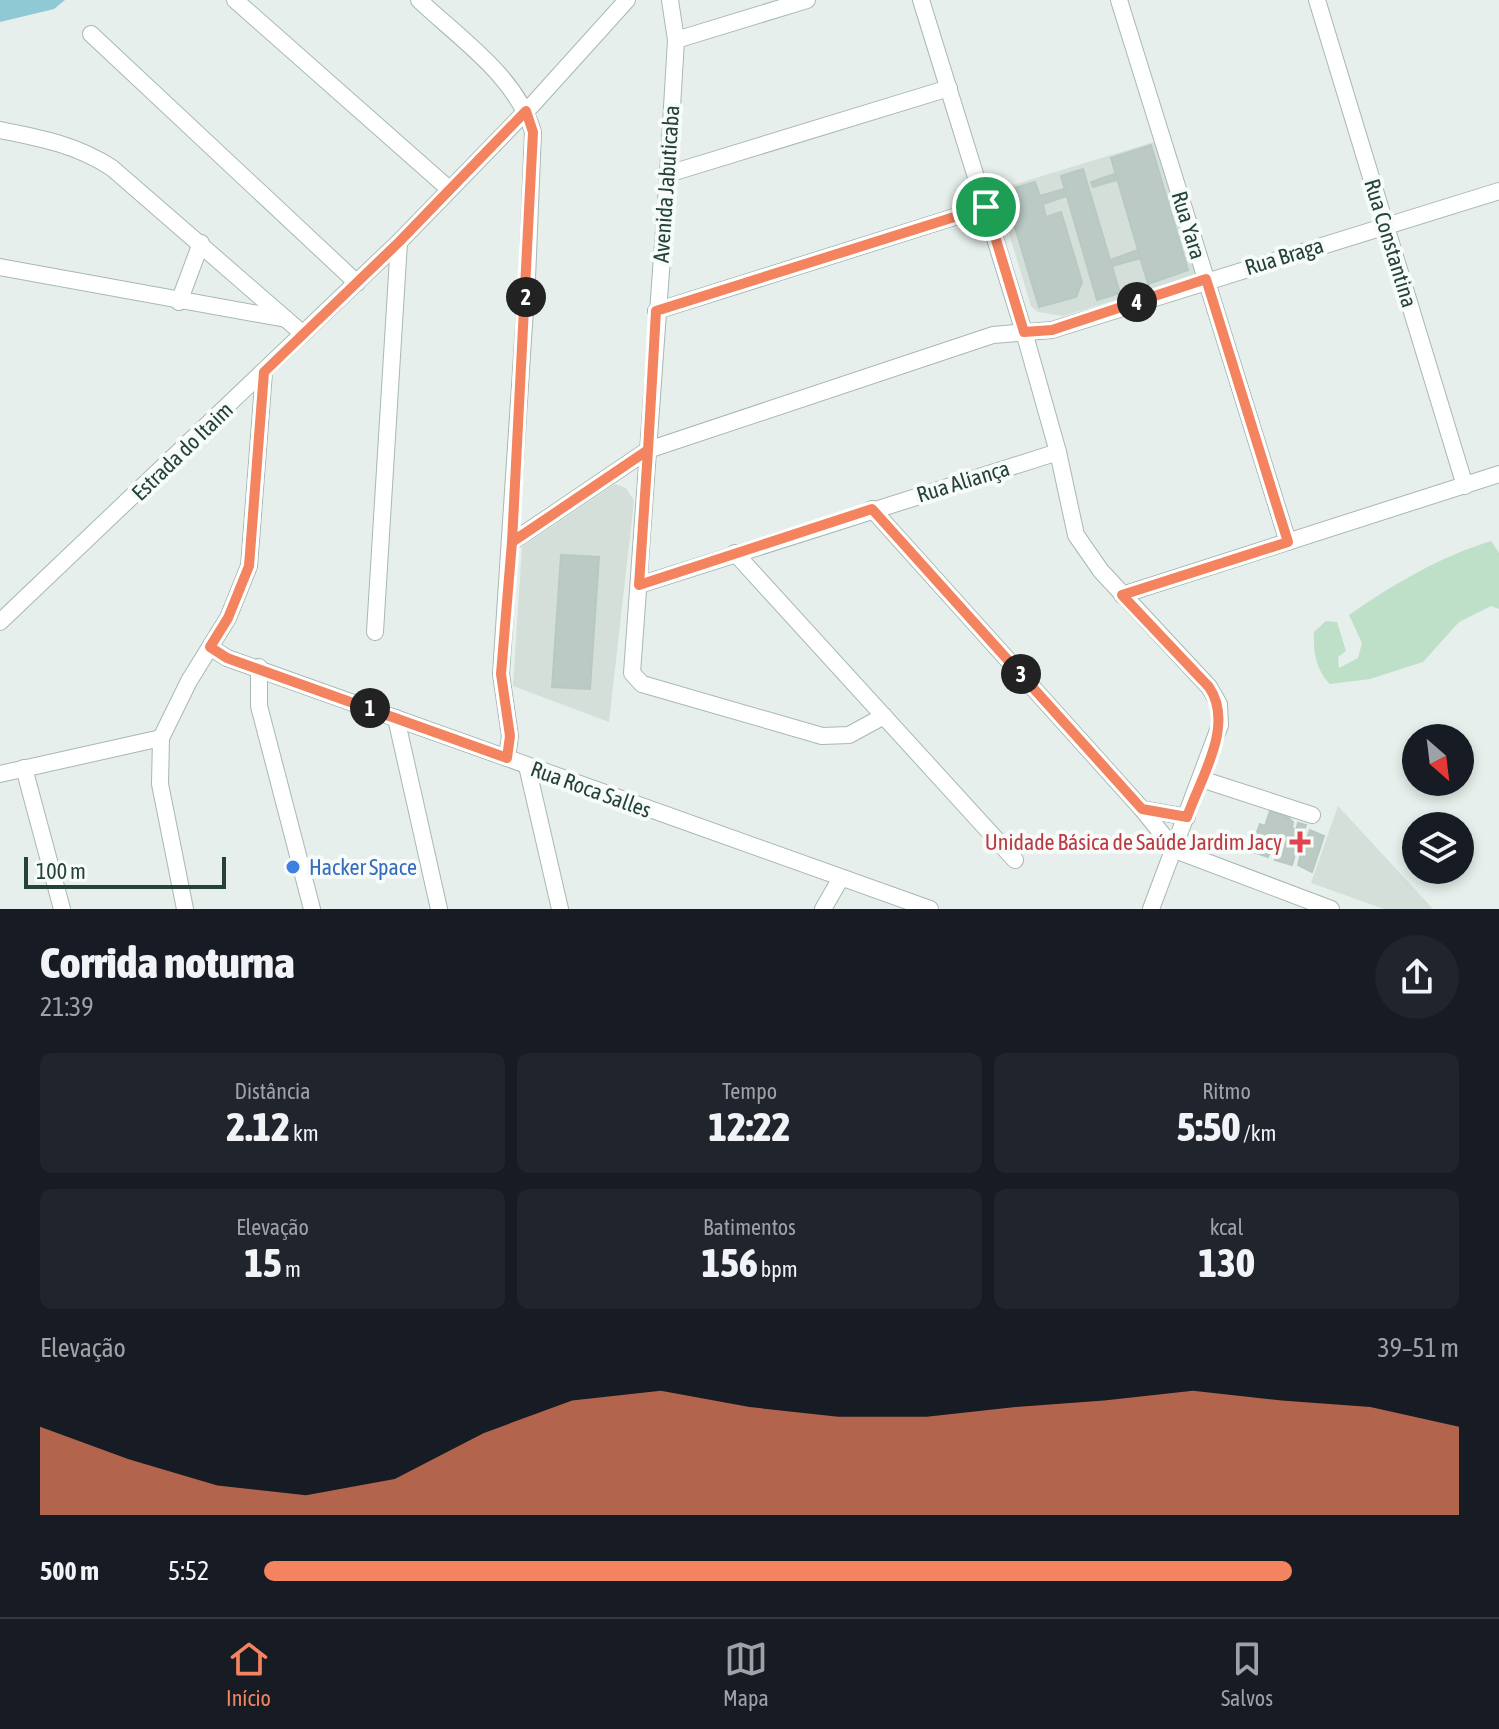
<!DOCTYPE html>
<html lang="pt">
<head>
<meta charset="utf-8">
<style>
  :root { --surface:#171b24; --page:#20242c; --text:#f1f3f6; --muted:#9ea1a6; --line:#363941; --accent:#f4845f }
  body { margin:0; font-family:"Asap Condensed",sans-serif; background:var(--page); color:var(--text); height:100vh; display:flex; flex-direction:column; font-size:30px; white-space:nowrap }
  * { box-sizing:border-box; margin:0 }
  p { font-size:26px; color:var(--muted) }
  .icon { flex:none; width:44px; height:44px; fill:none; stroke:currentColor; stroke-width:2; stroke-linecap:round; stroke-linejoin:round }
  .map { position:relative; height:909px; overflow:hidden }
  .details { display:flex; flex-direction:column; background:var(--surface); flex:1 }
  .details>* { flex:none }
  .needle { width:52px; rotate:152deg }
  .controls { position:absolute; left:1402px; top:724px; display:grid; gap:16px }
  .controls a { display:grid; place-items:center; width:72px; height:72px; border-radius:50%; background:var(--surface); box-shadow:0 4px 12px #0003; font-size:40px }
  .scale { position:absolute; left:24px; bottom:20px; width:202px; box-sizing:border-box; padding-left:8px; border:4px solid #24423a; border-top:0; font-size:22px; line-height:28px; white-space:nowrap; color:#24423a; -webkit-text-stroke:6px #f7fbf9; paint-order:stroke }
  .pin { position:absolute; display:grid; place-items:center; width:68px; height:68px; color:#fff; margin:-34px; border:4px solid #fff; border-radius:50%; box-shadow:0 2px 8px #0007 }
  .km { position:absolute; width:40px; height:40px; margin:-20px; border-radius:50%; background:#222; color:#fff; font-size:22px; line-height:40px; text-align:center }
  .round { display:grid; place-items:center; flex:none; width:84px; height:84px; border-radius:42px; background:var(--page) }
  .overview { display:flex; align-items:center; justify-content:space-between; height:136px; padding:0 40px }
  h1 { font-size:44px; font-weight:800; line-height:60px }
  .metrics { display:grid; grid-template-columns:repeat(3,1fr); gap:12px; height:136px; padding:8px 40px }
  .metrics div { display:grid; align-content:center; border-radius:12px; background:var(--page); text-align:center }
  .metrics b { font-size:40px; font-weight:800 }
  .metrics small { font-size:22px; font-weight:400 }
  .metrics p { font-size:22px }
  .chart { height:224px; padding:16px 40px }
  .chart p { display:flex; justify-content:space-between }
  .chart svg { width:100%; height:144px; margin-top:8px; fill:var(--accent); opacity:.7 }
  ul { padding:0 40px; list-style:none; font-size:26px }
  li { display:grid; grid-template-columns:128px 96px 1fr; align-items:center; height:60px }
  li i { height:20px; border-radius:10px; background:var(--accent) }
  .tabs { display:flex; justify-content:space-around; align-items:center; height:112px; border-top:2px solid var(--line); background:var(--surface); font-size:22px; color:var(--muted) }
  .tabs a { display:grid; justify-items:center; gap:4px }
  .tabs .active { color:var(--accent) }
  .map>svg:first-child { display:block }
  .built { fill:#d4dfda }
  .green { fill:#bfe0c8 }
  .water { fill:#8ec9d4 }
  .building { fill:#bbcac4; stroke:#b8c9c2; stroke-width:2 }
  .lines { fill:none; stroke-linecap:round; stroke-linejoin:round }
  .minor-casing { stroke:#a8b8b2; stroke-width:18 }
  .minor { stroke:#fff; stroke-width:16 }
  .route-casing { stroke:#fff; stroke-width:16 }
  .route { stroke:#f4845f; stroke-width:10 }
  .health-dot { fill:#e0444e; stroke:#f7fbf9; stroke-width:3 }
  .shop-dot { fill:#3f7fe0; stroke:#f7fbf9; stroke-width:3 }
  .labels { text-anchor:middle; stroke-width:8; stroke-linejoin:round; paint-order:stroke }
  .street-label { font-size:22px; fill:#24423a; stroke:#f7fbf9 }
  .health-label { font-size:22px; fill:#be3a42; stroke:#f7fbf9; text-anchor:end }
  .shop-label { font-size:22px; fill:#366cbe; stroke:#f7fbf9; text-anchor:start }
</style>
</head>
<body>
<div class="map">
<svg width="1499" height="909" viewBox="0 0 1499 909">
  <rect width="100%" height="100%" fill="#e6efeb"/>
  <g class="built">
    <polygon points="1157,141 1196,276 1063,316 1038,312 1031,306 996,190"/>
    <polygon points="615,484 626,488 634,501 609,722 513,686 522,547"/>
    <polygon points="1338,806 1433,909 1384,909 1311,883"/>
  </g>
  <path class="green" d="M 1491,541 L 1499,553 L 1499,609 L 1491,606 L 1459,622 L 1423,662 L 1370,679 L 1330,684 C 1316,670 1313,651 1314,632 L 1326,621 L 1337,622 L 1346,651 L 1338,657 L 1339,668 L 1358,658 L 1362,643 L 1349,615 C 1394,584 1439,557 1491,541 Z"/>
  <polygon class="water" points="0,0 65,0 54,9 0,22"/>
  <g class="building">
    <polygon points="1151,145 1188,270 1148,284 1111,158"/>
    <polygon points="1083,169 1120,293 1097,300 1061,176"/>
    <polygon points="1114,174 1116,180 1093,187 1091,182"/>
    <polygon points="1035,182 1040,196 1064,189 1067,196 1043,204 1046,217 1061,212 1082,282 1076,297 1039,307 1004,191"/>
    <polygon points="1138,250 1141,258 1112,266 1110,260"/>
    <polygon points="561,555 599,557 590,689 552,687"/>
    <polygon points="1270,811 1288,817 1293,822 1292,828 1296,830 1298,823 1306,825 1301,839 1306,841 1310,830 1324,836 1312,872 1298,865 1303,846 1298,844 1292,865 1275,860 1279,840 1275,839 1268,857 1250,851 1260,824 1265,826"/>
  </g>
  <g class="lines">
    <g class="minor-casing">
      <g id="minor">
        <polyline points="235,0 449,189"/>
        <path d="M 419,0 C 460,39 516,76 533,132 L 527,279 L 501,674 L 510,736 L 507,758"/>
        <polyline points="670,0 676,40 668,174 632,673 642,684 822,736 849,735 884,716"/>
        <polyline points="921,0 1024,332 1058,452 1076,535 1101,571 1209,687 1219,704 1220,725 1151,909"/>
        <polyline points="1119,0 1288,542"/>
        <polyline points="1317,0 1465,486"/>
        <polyline points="91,34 357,283"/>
        <polyline points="676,40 807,0"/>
        <path d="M 0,130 C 41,138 77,145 112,168 L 302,333"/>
        <polyline points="668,174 949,88"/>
        <polyline points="0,267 286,319"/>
        <polyline points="179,302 201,243"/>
        <polyline points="656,311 986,207"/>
        <polyline points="872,509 1142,809 1175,850 1331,909"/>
        <polyline points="512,542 648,450 993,335 1052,330 1499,191"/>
        <polyline points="735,553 1015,860"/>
        <polyline points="639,585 1058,452"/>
        <polyline points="1122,595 1499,474"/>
        <polyline points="0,622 399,242 534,103 627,0"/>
        <polyline points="375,632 399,242"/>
        <polyline points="210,647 227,658 930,909"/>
        <polyline points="259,667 259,706 312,909"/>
        <polyline points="396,718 439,909"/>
        <polyline points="527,766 560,909"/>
        <polyline points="24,768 62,909"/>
        <polyline points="0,774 161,738"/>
        <polyline points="1201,779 1312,815"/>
        <polyline points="1142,809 1187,817"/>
        <polyline points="185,909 160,784 161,738 189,681 228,618 249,566 264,372"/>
        <polyline points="823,909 841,878"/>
      </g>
    </g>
    <use href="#minor" class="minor"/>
  </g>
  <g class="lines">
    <g class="route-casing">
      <path id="route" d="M 986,207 L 656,311 L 648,450 L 512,542 L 501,674 L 510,736 L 507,758 L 227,658 L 210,647 L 228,618 L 249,566 L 264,372 L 399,242 L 526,111 L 533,132 L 512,542 L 524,534 L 648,450 L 639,585 L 872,509 L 1142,809 L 1187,817 C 1201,777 1235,725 1209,687 L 1122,595 L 1288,542 L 1206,279 L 1052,330 L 1024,332 L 986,207"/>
    </g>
    <use href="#route" class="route"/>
  </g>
  <path class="health-dot" d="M1296 830h8v8h8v8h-8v8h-8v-8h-8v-8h8z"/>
  <circle class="shop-dot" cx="293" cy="867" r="8"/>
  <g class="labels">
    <g class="street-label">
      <text transform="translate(666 184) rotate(-86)" y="8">Avenida Jabuticaba</text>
      <text transform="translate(1189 225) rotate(73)" y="8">Rua Yara</text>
      <text transform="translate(1391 243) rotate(73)" y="8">Rua Constantina</text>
      <text transform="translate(1284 256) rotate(-17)" y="8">Rua Braga</text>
      <text transform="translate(182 451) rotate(-44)" y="8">Estrada do Itaim</text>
      <text transform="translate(963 481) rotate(-17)" y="8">Rua Aliança</text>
      <text transform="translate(591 789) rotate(20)" y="8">Rua Roca Salles</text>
    </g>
    <g class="health-label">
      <text x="1282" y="850">Unidade Básica de Saúde Jardim Jacy</text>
    </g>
    <g class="shop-label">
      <text x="309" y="875">Hacker Space</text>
    </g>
  </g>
</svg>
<div class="controls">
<a><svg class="needle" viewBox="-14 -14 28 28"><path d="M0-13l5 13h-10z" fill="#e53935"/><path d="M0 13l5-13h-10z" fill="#9ea1a6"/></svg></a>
<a><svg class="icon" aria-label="layers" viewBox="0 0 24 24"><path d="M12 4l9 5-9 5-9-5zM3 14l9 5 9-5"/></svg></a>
</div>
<div class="scale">100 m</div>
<div class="pin" style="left:986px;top:207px;background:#1e9e55"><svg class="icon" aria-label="arrive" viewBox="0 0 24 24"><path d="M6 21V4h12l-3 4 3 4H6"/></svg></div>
<b class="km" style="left:370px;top:708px">1</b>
<b class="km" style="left:526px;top:297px">2</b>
<b class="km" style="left:1021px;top:674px">3</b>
<b class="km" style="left:1137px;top:302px">4</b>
</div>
<section class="details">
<div class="overview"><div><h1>Corrida noturna</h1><p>21:39</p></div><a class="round"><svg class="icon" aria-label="share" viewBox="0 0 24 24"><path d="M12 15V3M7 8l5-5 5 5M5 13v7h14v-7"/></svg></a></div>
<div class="metrics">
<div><p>Distância</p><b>2.12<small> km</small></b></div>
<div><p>Tempo</p><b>12:22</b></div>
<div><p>Ritmo</p><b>5:50<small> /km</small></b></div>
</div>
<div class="metrics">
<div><p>Elevação</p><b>15<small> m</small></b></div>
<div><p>Batimentos</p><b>156<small> bpm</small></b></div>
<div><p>kcal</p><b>130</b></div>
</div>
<div class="chart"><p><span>Elevação</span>39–51 m</p>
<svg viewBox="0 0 160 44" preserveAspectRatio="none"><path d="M0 44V17L10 27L20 35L30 38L40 33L50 19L60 9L70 6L80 11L90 14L100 14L110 11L120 9L130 6L140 9L150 11L160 17V44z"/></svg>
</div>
<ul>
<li><b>500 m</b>5:52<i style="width:86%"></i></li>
</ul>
</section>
<nav class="tabs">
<a class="active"><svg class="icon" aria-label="home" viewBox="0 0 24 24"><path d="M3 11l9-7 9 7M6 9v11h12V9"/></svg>Início</a>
<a><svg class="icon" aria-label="map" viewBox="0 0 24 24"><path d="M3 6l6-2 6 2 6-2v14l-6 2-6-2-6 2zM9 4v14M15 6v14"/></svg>Mapa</a>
<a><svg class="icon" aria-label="saved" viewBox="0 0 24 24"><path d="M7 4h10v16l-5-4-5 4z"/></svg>Salvos</a>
</nav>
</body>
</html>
